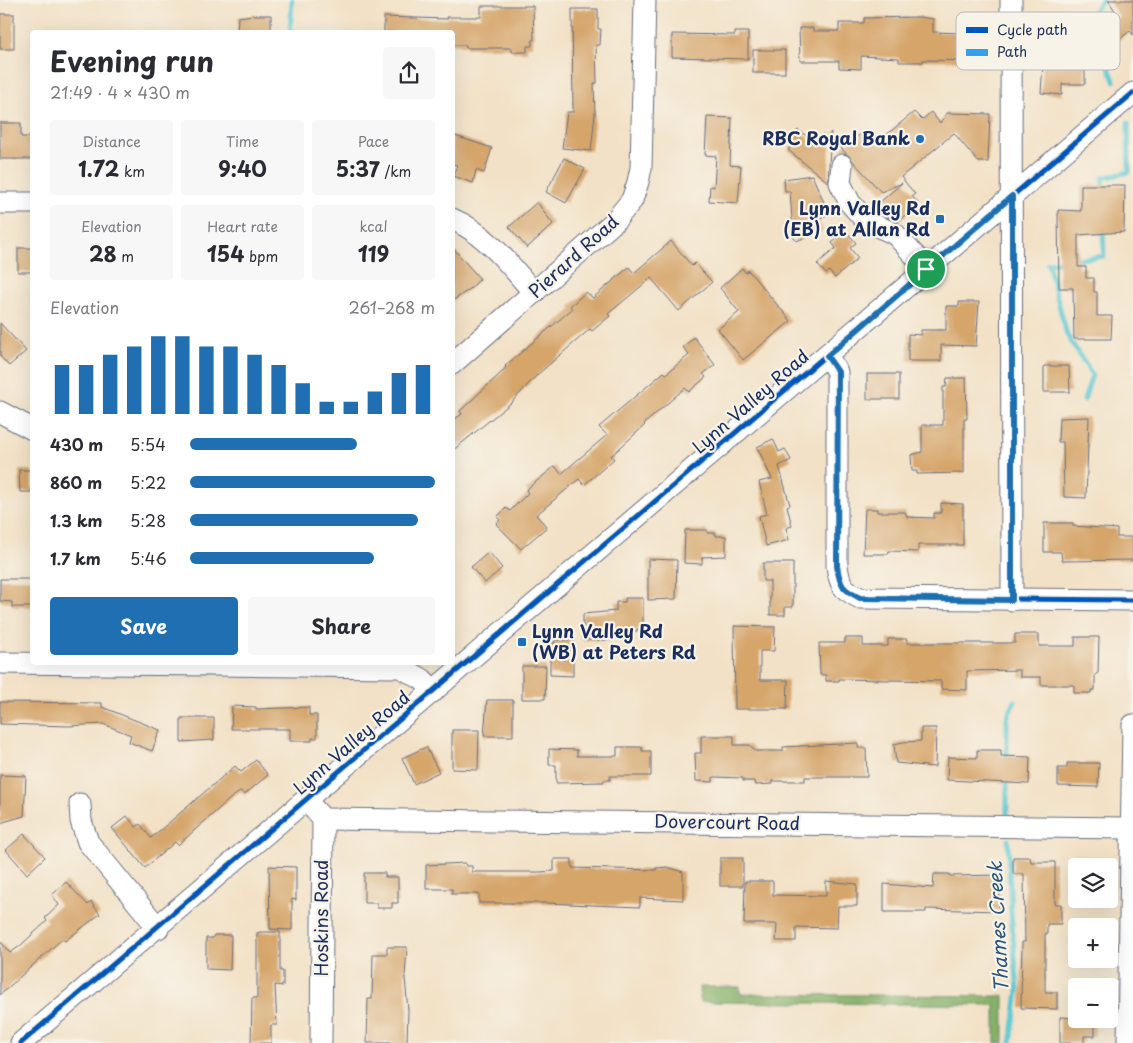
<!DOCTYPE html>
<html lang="en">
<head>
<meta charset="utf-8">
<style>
  :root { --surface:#fff; --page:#f7f7f7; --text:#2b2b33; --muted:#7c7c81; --accent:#1f6fb2 }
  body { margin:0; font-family:"Playpen Sans",sans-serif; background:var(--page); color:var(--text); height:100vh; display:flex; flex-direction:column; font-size:19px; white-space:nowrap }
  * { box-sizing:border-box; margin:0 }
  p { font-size:16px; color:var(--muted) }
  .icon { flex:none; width:28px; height:28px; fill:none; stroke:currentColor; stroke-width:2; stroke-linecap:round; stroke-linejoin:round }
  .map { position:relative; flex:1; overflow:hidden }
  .panel { position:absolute; left:30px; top:30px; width:425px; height:635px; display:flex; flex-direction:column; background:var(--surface); border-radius:5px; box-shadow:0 5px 20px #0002 }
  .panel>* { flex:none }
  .buttons { position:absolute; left:1068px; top:858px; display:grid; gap:10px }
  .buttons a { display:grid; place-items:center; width:50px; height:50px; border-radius:5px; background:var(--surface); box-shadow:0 5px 20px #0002; font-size:25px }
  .pin { position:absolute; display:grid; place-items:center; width:42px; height:42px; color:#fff; margin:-21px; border:2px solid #fff; border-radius:50%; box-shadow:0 1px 5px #0007 }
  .round { display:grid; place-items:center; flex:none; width:52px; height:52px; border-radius:5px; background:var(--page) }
  .summary { display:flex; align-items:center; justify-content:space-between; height:85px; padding:0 20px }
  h1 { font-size:28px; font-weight:700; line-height:38px }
  .figures { display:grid; grid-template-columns:repeat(3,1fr); gap:8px; height:85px; padding:5px 20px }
  .figures div { display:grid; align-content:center; border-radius:5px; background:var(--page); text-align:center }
  .figures b { font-size:21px; font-weight:700 }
  .figures small { font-size:14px; font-weight:400 }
  .figures p { font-size:14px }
  .chart { height:140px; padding:10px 20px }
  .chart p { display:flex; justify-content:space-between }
  .chart svg { width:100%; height:90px; margin-top:5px; stroke:var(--accent); stroke-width:6 }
  .action { display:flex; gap:10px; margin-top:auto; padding:10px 20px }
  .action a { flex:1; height:58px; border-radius:5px; background:var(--accent); color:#fff; font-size:20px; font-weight:700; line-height:58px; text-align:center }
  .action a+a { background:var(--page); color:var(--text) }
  ul { padding:0 20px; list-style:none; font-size:16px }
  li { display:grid; grid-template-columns:80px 60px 1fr; align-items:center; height:38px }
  li i { height:12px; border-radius:6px; background:var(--accent) }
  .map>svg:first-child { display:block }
  .forest { fill:#86b067; stroke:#507062 }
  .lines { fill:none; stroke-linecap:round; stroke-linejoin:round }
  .stream { stroke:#5bc8d2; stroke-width:5 }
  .building { fill:#d5a56a }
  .minor-casing { stroke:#666d82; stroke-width:23 }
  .minor { stroke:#fff; stroke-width:21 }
  .quiet { stroke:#3b9de6; stroke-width:4; stroke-dasharray:8 4; stroke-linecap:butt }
  .cycleway-casing { stroke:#f7f3e8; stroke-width:8 }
  .cycleway { stroke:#0057b8; stroke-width:5 }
  .route-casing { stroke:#fff; stroke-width:10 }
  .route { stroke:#1f6fb2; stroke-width:6 }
  .poi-dot { fill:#1f6fb2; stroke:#f7f3e8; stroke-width:2 }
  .labels { text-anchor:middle; stroke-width:4.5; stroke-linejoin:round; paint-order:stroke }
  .poi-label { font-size:18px; font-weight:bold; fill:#1b2f5e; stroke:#f7f3e8; text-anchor:end }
  .street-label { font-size:18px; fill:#1b2f5e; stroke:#f7f3e8 }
  .water-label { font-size:19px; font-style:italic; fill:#2b557b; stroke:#f7f3e8 }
  .key { fill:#f7f3e8; stroke:#b5b8bf; stroke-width:1 }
  .key-label { font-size:14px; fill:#1b2f5e }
</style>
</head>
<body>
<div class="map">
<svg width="1133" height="1043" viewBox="0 0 1133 1043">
  <rect width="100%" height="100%" fill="#f7f3e8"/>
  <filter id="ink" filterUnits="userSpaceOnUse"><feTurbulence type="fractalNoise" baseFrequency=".02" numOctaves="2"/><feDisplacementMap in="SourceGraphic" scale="10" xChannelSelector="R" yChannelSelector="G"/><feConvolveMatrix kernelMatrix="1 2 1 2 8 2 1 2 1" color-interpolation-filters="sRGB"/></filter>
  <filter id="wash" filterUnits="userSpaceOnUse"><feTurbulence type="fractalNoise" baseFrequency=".0096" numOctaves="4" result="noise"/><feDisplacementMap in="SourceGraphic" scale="20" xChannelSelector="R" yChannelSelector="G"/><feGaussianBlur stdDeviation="1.12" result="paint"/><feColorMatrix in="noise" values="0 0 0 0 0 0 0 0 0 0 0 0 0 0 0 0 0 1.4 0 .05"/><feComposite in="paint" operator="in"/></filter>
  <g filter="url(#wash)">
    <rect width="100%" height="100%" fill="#f2e1c6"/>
    <polygon class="forest" points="699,987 740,987 740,994 1004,996 1004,1043 995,1043 995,1005 700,1002"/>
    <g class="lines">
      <g class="stream">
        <polyline points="1102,0 1091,16 1114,81"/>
        <polyline points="290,32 292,0"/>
        <polyline points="1103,191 1103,178 1129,172 1128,123"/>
        <polyline points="1073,260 1104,256 1103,227"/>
        <polyline points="1065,261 1048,263 1067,335 1092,375 1084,400"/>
        <polyline points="1007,763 1007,718 1015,701"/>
        <polyline points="1007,776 1007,813"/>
        <polyline points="1008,840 1011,913 1018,990 1011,1043"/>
      </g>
    </g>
    <g id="blocks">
      <g class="building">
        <polygon points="1108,0 1133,0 1133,35 1130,31 1117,41 1106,27 1119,17"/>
        <polygon points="481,6 533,6 534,40 532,40 532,46 527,46 527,52 512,52 512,48 466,48 466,45 452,45 452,32 384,32 384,17 448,19 447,17 481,17"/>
        <polygon points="572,9 598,9 598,29 601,29 600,45 596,45 597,83 594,83 595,114 591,151 562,148 567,112 573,112"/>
        <rect x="0" y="14" width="14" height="35"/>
        <polygon points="253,15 271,15 271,32 237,32 238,17"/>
        <polygon points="919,17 933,19 933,32 962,33 962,30 977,30 977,61 923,60 923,62 899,62 899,58 861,56 861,69 839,68 839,61 800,61 799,28 813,28 813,31 839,31 839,23 864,23 864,18"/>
        <polygon points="735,32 748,32 748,59 672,57 672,34 735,35"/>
        <rect x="753" y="50" width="32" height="23"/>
        <polygon points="1065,58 1085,58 1085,84 1062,84 1062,95 1041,93 1043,64 1065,65"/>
        <polygon points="914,112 922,120 931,112 940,123 947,113 990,114 988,162 978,162 954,133 901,177 915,194 912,196 918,203 898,222 872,209 902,183 881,192 841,148 866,130 872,136 875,134 880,140"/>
        <polygon points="707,117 732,118 730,165 741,166 738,203 709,201 710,186 714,187 716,156 705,155"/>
        <polygon points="0,123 21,123 21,137 32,137 32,159 0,159"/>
        <polygon points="798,130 820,145 831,132 828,182 788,150 794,142 791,140"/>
        <polygon points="452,135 492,148 484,173 476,170 473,183 453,176 457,165 452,164"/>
        <polygon points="564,158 585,169 566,203 546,192"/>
        <polygon points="812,175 829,214 818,219 823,231 796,241 785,223 792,220 790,191 785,191 784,179"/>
        <polygon points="1081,185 1125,185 1124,232 1078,235 1078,267 1086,267 1086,278 1094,278 1094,292 1097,292 1097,316 1112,316 1111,339 1074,339 1073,288 1059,288 1058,210 1081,211"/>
        <polygon points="537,202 553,224 527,248 509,227"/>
        <polygon points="846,231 856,243 850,248 858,258 835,278 829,271 826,274 817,264 836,248 832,243"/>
        <polygon points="671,241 692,266 695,263 712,282 679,311 651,278 608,314 610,316 592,331 590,329 537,375 511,403 452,451 452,421 462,414 460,411 502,372 506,367 505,366 572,309 570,306 586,292 593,298 629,267 634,273"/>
        <polygon points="452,247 480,279 470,289 452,301"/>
        <rect x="18" y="248" width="14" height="24"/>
        <polygon points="742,268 746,273 748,270 791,321 743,360 718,329 739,312 720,288"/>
        <polygon points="959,302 979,302 976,346 941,345 941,361 908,361 908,334 921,335 921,330 946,330 946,306 959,306"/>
        <polygon points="0,323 26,351 9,366 0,356"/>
        <polygon points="694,337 715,365 703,374 706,377 689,392 685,388 644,424 645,425 611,456 614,459 584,485 579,479 536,515 547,527 521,549 496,524 500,520 497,517 506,508 510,511 528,493 526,490 555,466 561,474 607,435 599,427 664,372 666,374 689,355 683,347"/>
        <polygon points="1044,366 1069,366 1070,392 1044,392"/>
        <rect x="867" y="374" width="32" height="25"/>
        <polygon points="947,378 966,378 967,419 964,419 964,473 917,474 917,471 912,471 911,455 922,452 922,425 943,425 943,387 946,387"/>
        <polygon points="1089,417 1086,498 1064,497 1063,442 1058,442 1059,418"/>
        <polygon points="773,439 779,452 785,449 791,460 779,466 790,505 787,506 792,526 786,528 789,540 766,546 759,516 767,514 759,482 772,479 757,447"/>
        <polygon points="19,470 32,470 32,492 20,492"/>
        <polygon points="941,503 963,504 963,545 918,545 918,552 889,551 888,554 863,554 865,509 877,509 877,512 905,512 907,517 934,518 934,513 941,513"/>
        <polygon points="1044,523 1073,523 1073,526 1117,529 1117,537 1133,537 1133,560 1062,561 1061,552 1044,552"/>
        <polygon points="685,530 707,530 707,533 716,533 716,536 726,536 726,556 702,557 702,564 684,563"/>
        <polygon points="489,552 502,568 485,583 471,567"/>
        <polygon points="648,559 677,560 676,599 648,600"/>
        <polygon points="763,563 793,563 793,607 785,607 785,615 770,615 770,581 763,581"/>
        <polygon points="0,579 32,579 32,607 12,607 12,602 0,601"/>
        <polygon points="625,598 643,598 643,629 637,629 637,631 612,631 612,640 583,640 583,614 616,611 616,602 625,602"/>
        <polygon points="734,626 775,627 774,651 760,651 760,680 788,680 787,709 735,709"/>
        <polygon points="1015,634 1039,634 1039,646 1075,646 1075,637 1099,637 1098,673 1095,675 1095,690 1091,690 1091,693 1074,693 1074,685 1041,685 1041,677 1020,677 1020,670 967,671 967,690 941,689 941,681 839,679 839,681 826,681 826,675 820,675 819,643 845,643 845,638 863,638 863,646 888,646 888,639 907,639 907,643 1015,643"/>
        <polygon points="555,640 573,640 573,676 550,675 550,643 555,643"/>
        <polygon points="522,666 546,666 545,699 522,699"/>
        <polygon points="487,700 513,700 513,736 484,736"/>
        <polygon points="0,702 102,703 102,707 160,730 152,751 129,742 131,735 103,724 69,726 0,724"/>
        <polygon points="232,706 256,707 256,709 309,707 309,715 317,715 317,738 312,738 312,741 290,741 290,729 231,729"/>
        <polygon points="181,718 214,718 214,740 181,742"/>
        <polygon points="921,728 936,728 935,767 896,763 894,744 903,742 921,741"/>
        <polygon points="452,730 479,730 478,770 452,769"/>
        <polygon points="701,736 734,736 734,745 750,745 755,751 783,751 783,747 858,743 858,748 866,748 867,777 805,777 805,781 773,781 773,784 755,785 754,781 743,781 743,778 713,777 713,782 696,781 695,753 701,753"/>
        <polygon points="426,747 439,772 414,784 402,758"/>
        <polygon points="617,747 642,747 642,751 651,751 651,776 610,776 610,780 604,780 604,782 556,783 556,765 549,765 549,749 577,750 577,756 617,756"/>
        <polygon points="977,750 1001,750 1001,756 1030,757 1029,784 947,780 948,757 977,758"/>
        <polygon points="256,760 268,775 244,795 241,791 231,798 178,845 175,842 145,868 112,828 127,816 136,827 140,824 151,838 235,766 241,772"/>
        <polygon points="1067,763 1099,763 1098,787 1058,786 1058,768 1067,768"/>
        <polygon points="0,775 26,776 24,816 0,823"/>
        <polygon points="24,834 45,857 27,874 6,850"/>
        <polygon points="1013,857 1030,857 1031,862 1055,862 1055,904 1061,904 1061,924 1047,924 1047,934 1045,934 1045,992 1057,992 1057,1009 1021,1008 1022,942 1025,942 1024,874 1013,874"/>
        <rect x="720" y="858" width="23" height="28"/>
        <polygon points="554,859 572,859 572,868 656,870 656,868 667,867 683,872 683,900 640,898 640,907 546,903 479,903 479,894 452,894 452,889 426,889 426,865 465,863 466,866 472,866 472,872 540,872 554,871"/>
        <polygon points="269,866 296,867 296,900 292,899 292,930 270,929"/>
        <polygon points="364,873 385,873 385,877 398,877 398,903 392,903 392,908 377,908 377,903 364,903"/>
        <polygon points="934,874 950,874 950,876 1000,875 999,911 926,909 926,912 884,912 884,884 933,888"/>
        <polygon points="745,881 773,881 773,895 826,896 826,881 857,884 857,906 838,906 837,928 796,927 796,941 776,941 777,924 744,924"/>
        <polygon points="66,882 88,905 91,902 100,914 65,941 62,939 0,995 0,941 10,953 20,946 47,921 45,918 59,905 52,895"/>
        <polygon points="260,932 280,932 280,971 283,971 283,986 275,985 277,1025 271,1025 271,1043 251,1043 252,998 257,998 257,933"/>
        <polygon points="214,935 231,935 230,970 206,969 206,938 213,938"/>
        <polygon points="387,947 407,947 405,978 408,1010 407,1043 367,1043 368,999 372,999 373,954 387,954"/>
        <polygon points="1060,1017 1095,1019 1095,1036 1084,1036 1084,1043 1060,1043"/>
      </g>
    </g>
  </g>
  <g filter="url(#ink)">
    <use href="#blocks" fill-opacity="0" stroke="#666d82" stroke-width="1"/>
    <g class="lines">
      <g class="minor-casing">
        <g id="minor">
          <polyline points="1011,0 1012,600"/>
          <polyline points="842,165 840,183 850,203 866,221 895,234 927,269"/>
          <polyline points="0,203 32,203"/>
          <path d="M 452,219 C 486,233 511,266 534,293"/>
          <path d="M 827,355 L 837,372 L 837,566 C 840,586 842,589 860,598 L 1133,600"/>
          <polyline points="452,364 614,222 632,200 638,182 641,168 645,0"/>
          <polyline points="0,412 32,429"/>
          <polyline points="0,663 400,667 422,679 434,691"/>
          <polyline points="80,804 81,821 88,842 158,928"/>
          <polyline points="313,808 323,819 321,1043"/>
          <polyline points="323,819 1131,828"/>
          <polyline points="21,1043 1133,93"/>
          <polyline points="1128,1043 1133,725"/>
        </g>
      </g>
      <use href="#minor" class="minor"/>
      <polyline class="quiet" points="90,662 90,663"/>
      <g class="cycleway-casing">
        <g id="cycleway">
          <path d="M 827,355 L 837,372 L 837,566 C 840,586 842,589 860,598 L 1133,600"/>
          <polyline points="21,1043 1133,93"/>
        </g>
      </g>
      <use href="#cycleway" class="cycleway"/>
    </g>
  </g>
  <g class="lines" filter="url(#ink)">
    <g class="route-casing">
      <path id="route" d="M 1012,196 L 1012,600 L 860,598 C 842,589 840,586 837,566 L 838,372 L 827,356 Z"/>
    </g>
    <use href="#route" class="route"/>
  </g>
  <g class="poi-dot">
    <circle cx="920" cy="139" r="5"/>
    <rect x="935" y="214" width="10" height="10" rx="2.5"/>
    <rect x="517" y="637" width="10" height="10" rx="2.5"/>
  </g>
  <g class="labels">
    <g class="poi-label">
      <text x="910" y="145">RBC Royal Bank</text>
      <text x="930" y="215">Lynn Valley Rd<tspan x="930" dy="21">(EB) at Allan Rd</tspan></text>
      <text x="532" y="638" text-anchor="start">Lynn Valley Rd<tspan x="532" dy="21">(WB) at Peters Rd</tspan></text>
    </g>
    <g class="street-label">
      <text transform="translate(574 257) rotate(-42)" y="6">Pierard Road</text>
      <text transform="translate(751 402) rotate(-41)" y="6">Lynn Valley Road</text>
      <text transform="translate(352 743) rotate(-41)" y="6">Lynn Valley Road</text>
      <text transform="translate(727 823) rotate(1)" y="6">Dovercourt Road</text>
      <text transform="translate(322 918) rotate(-90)" y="6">Hoskins Road</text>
    </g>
    <g class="water-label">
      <text transform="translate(998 927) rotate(-93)" y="7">Thames Creek</text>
    </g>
  </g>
  <rect x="956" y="12" width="164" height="58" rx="8" class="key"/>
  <rect x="966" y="27" width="22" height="6" fill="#0057b8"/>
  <rect x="966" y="49" width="22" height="7" fill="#3b9de6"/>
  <g class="key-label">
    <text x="997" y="35">Cycle path</text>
    <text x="997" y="57">Path</text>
  </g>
</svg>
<div class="buttons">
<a><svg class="icon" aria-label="layers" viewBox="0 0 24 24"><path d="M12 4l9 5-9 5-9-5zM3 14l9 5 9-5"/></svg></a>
<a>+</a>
<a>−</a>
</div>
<div class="pin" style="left:926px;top:269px;background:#1e9e55"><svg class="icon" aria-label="arrive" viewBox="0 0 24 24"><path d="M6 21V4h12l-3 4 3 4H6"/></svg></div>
<section class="panel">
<div class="summary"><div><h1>Evening run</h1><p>21:49 · 4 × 430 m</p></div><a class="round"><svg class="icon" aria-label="share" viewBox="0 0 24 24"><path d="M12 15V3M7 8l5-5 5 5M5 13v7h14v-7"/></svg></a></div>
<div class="figures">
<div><p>Distance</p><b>1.72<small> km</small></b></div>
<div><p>Time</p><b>9:40</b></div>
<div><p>Pace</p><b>5:37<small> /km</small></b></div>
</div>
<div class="figures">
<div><p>Elevation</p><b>28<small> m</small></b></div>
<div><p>Heart rate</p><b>154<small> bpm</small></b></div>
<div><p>kcal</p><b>119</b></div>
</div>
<div class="chart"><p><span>Elevation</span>261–268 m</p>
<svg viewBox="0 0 160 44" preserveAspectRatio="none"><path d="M5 44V20M15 44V20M25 44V15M35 44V11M45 44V6M55 44V6M65 44V11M75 44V11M85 44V15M95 44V20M105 44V29M115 44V38M125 44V38M135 44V33M145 44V24M155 44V20"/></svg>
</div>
<ul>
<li><b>430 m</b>5:54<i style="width:68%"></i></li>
<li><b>860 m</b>5:22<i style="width:100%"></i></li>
<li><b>1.3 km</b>5:28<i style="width:93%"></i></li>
<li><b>1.7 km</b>5:46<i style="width:75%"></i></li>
</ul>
<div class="action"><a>Save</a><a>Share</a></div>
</section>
</div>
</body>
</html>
